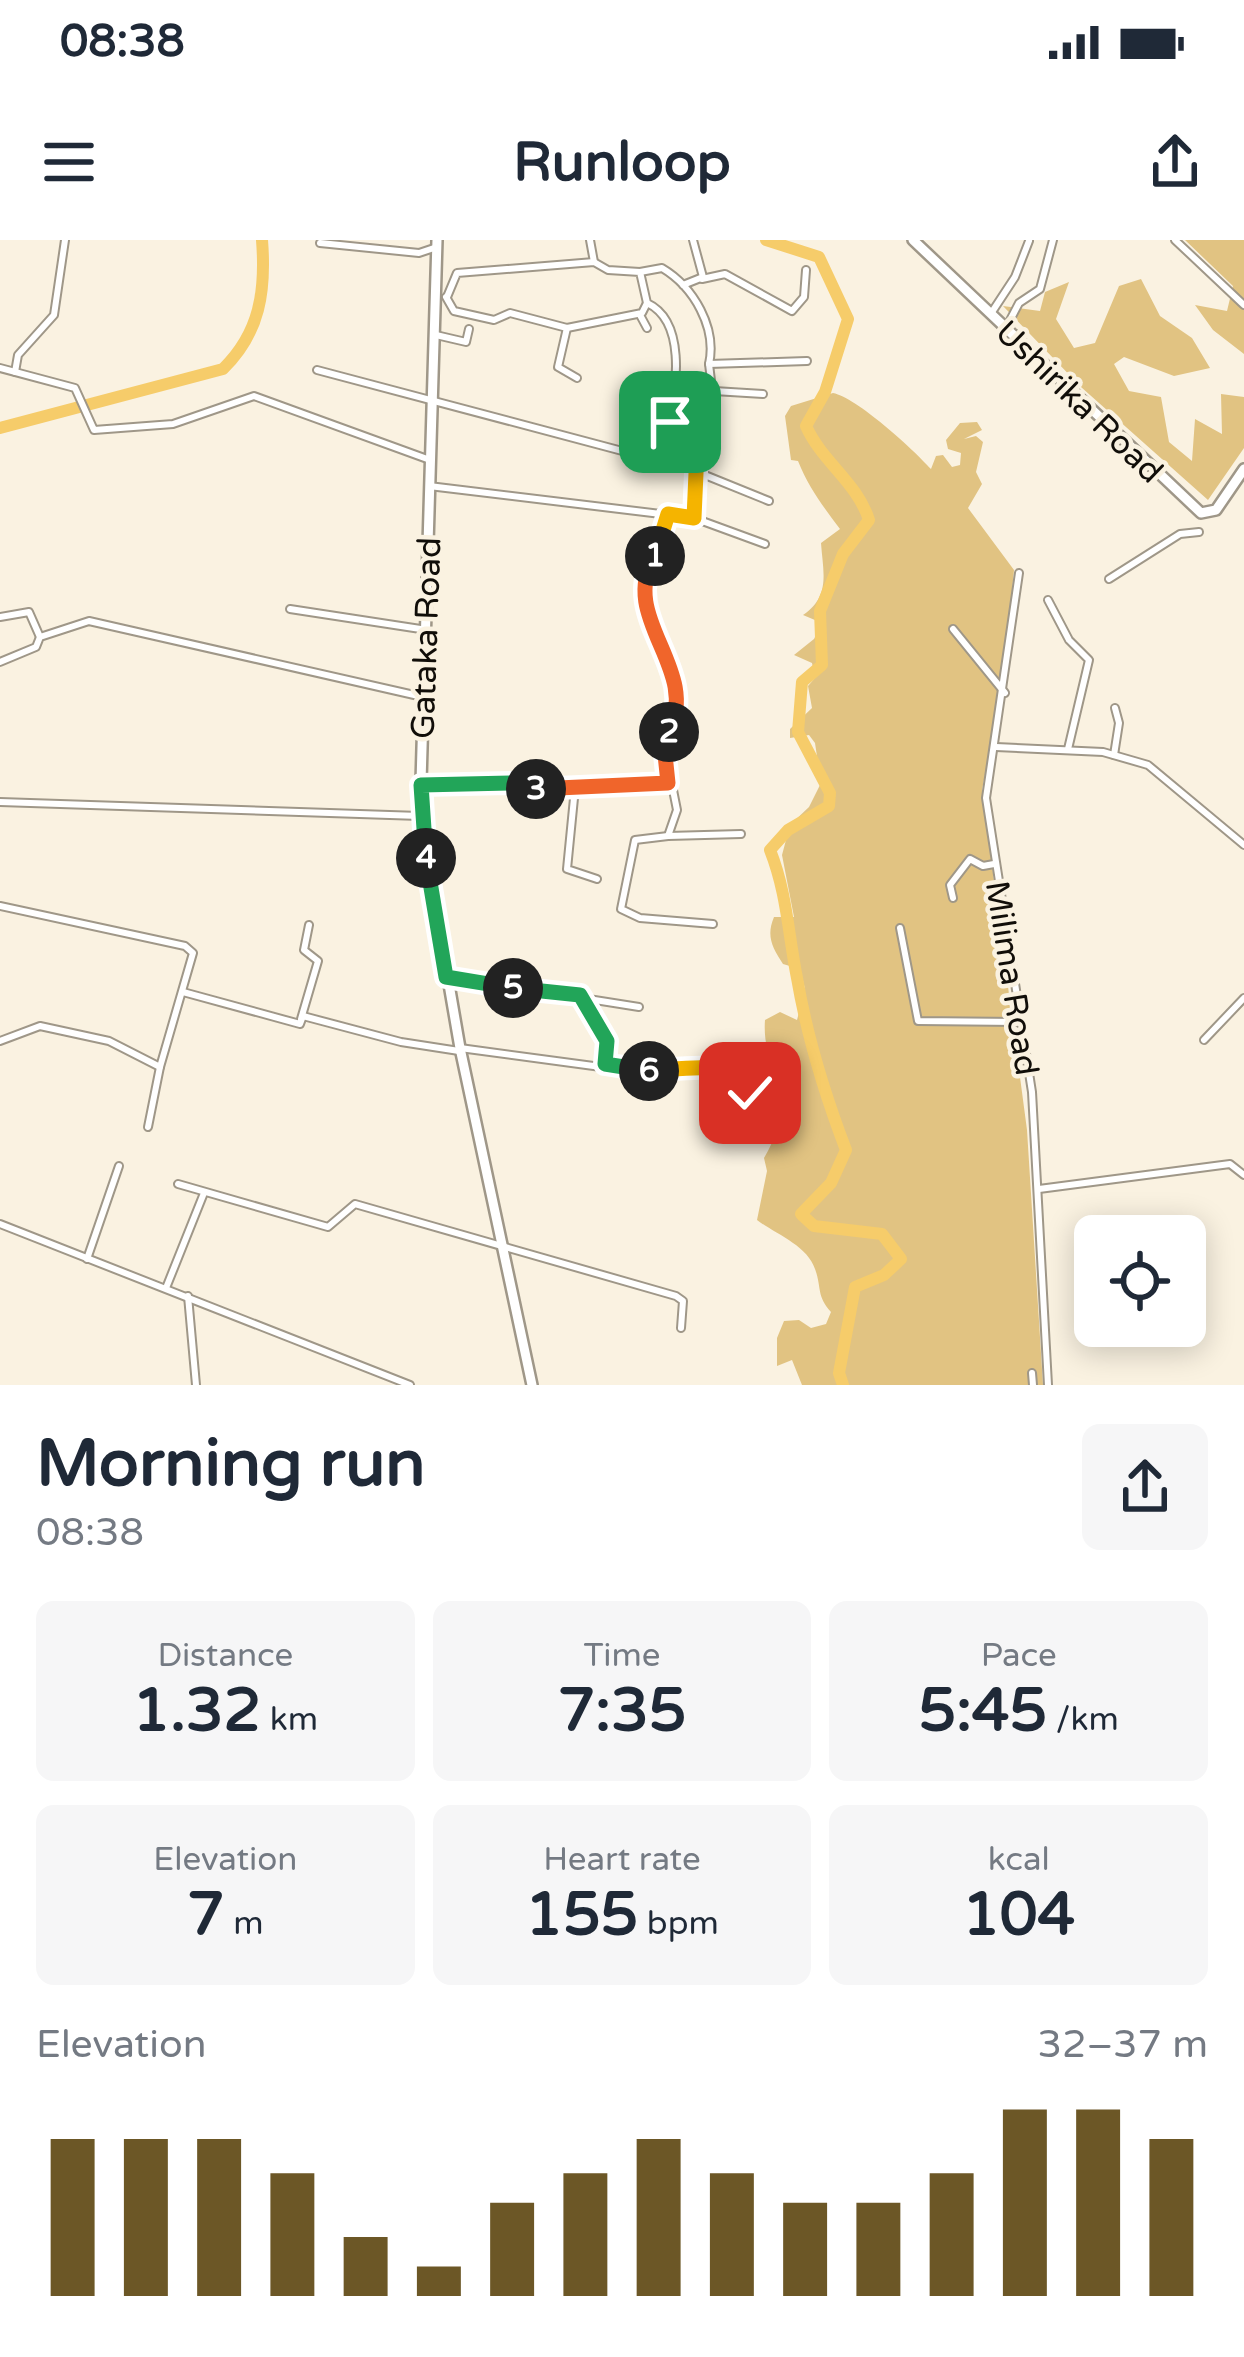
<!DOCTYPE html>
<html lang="en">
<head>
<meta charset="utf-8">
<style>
  :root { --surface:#fff; --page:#f6f6f7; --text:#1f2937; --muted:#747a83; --accent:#6c5726 }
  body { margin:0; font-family:"Varela Round",sans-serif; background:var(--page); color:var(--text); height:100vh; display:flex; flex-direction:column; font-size:45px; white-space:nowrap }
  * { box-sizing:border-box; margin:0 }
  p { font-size:39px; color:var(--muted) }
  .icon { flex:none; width:66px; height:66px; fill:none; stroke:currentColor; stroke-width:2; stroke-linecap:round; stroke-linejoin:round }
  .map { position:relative; height:1145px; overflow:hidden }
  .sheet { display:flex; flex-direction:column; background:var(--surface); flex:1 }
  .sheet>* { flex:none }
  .fabs { position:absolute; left:1074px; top:975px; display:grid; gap:24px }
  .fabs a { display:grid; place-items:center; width:132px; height:132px; border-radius:18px; background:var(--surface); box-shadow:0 6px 30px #0003; font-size:60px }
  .pin { position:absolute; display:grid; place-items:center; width:102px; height:102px; color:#fff; margin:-51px; border-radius:24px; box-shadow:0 6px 18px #0006 }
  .km { position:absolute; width:60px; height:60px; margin:-30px; border-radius:50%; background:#222; color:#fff; font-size:33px; line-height:60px; text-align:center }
  .round { display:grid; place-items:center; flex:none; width:126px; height:126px; border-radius:18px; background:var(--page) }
  .overview { display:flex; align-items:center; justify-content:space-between; height:204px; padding:0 36px }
  h1 { font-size:66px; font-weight:800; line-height:90px }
  .metrics { display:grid; grid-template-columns:repeat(3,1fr); gap:18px; height:204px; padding:12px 36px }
  .metrics div { display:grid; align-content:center; border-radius:18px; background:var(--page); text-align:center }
  .metrics b { font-size:60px; font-weight:800 }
  .metrics small { font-size:33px; font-weight:400 }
  .metrics p { font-size:33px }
  .chart { height:336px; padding:24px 36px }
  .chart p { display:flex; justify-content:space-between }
  .chart svg { width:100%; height:216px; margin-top:12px; stroke:var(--accent); stroke-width:6 }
  .status { display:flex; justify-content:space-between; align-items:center; height:84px; padding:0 60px; background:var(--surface); direction:ltr }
  .status svg { height:33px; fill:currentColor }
  header { display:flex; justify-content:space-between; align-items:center; height:156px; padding:0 36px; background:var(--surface); font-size:54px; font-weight:800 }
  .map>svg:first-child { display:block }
  .green { fill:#e1c382 }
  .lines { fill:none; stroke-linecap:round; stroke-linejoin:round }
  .river { stroke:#f6cc6a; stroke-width:12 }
  .street-casing { stroke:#9f9788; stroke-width:10 }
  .secondary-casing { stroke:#9f9788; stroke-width:14 }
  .street { stroke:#fff; stroke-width:6 }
  .secondary { stroke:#fff; stroke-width:9 }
  .split-1-casing { stroke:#fff; stroke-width:24 }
  .split-2-casing { stroke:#fff; stroke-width:24 }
  .split-3-casing { stroke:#fff; stroke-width:24 }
  .split-4-casing { stroke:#fff; stroke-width:24 }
  .split-5-casing { stroke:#fff; stroke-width:24 }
  .split-6-casing { stroke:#fff; stroke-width:24 }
  .split-7-casing { stroke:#fff; stroke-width:24 }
  .split-1 { stroke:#f5b400; stroke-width:15 }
  .split-2 { stroke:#f0652b; stroke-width:15 }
  .split-3 { stroke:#f0652b; stroke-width:15 }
  .split-4 { stroke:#22a559; stroke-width:15 }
  .split-5 { stroke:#22a559; stroke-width:15 }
  .split-6 { stroke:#22a559; stroke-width:15 }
  .split-7 { stroke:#f5b400; stroke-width:15 }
  .labels { text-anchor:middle; stroke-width:9; stroke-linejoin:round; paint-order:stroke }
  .street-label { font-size:33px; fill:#110e09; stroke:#faf2e1 }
</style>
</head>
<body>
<div class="status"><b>08:38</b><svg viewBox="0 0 49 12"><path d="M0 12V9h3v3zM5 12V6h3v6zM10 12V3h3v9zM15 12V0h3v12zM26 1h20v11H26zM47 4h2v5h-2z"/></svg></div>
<header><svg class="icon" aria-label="menu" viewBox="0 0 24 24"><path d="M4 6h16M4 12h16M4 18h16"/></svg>Runloop<svg class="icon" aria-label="share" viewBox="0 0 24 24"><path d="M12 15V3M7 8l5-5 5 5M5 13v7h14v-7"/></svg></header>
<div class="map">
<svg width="1244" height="1145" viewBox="0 0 1244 1145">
  <rect width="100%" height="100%" fill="#faf2e1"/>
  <g class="green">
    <polygon points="1185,0 1244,0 1244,114 1213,90 1195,65 1227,71 1233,46"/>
    <polygon points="1141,39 1160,76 1192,98 1210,128 1174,136 1124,117 1114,124 1129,151 1161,157 1169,202 1192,221 1195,179 1222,194 1221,154 1244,157 1244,208 1208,260 1081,147 1003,66 1040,71 1045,52 1069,42 1056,79 1074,108 1095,103 1119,46"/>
    <path d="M 833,153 C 857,158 912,208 931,229 L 936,216 L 943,215 L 952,227 L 960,225 L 961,213 L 948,209 L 946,200 L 960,183 L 977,182 L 982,190 L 964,199 L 976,196 L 983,202 L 976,232 L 982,244 L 968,268 L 1014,330 L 1004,435 L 982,550 L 1027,890 L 1043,1145 L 802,1145 L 792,1120 L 777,1126 L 777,1098 L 784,1081 L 799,1080 L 811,1088 L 826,1084 L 831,1072 C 816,1055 822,1048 815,1029 C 807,1005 775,994 757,980 L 767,931 L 764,918 C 801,857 761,830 765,780 L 780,772 L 797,780 L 805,749 L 800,729 L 783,724 C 772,707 766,696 774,677 L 794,677 L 782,615 L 790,585 L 809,567 L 821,543 L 815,503 L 809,495 L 790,498 L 790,489 L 812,468 L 808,446 L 815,438 L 812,423 L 794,415 L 814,399 L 822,383 L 803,375 C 831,356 823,332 821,303 L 840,289 C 822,265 809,248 798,221 L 791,220 L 785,176 L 791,166 Z"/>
  </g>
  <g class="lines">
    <g class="river">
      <path d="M 766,0 L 819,17 L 848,79 L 825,152 L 806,186 C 822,222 857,242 869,280 L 843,314 L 820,371 L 822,425 L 802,442 L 798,492 L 830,553 L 829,566 L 788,590 L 770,610 C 787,653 788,693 797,738 C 807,796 825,855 846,910 L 831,943 L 801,974 L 814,986 L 882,994 L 901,1019 L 884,1035 L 855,1047 L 839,1133 L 843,1145"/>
      <path d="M 0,188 L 223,129 C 260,93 266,51 262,0"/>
    </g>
    <g class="street-casing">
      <g id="street">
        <polyline points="590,0 594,22"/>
        <polyline points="1175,0 1244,65"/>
        <polyline points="320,3 419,13 437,7"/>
        <path d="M 640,32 L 662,28 C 694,47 717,88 709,124 L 807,121"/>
        <polyline points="702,39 725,34 792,71 804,57 806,30"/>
        <polyline points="683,45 703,37 693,0"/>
        <polyline points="446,57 454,71 494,80 510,73 567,88 642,73 647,63"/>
        <polyline points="992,72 1015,37 1029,1"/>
        <polyline points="640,75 647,88"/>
        <polyline points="1007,86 1019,63 1040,49 1053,0"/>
        <polyline points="567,88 558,127 577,138"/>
        <polyline points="436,95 466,102 469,89"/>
        <polyline points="709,124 714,165"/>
        <polyline points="0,128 75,148 94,190 173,184 254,156 430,220"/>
        <polyline points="317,130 690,229 769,261"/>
        <polyline points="15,132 18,115 54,75 65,0"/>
        <polyline points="714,151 763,154"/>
        <path d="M 429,246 L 694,278 L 698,189 L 669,180 C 677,146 686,81 647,63 L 640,32 L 608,30 L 594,22 L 457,33 L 447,57"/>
        <polyline points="668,275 641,348 647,377 668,414 678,464 664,505 677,570 668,596 741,594"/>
        <polyline points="694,278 765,304"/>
        <polyline points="1019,333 986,558 1032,852 1048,1145"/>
        <polyline points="1109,339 1180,294 1199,292"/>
        <polyline points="1048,360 1069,400 1089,420 1068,509"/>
        <polyline points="290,369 427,390"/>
        <polyline points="0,377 29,372 40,397"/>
        <polyline points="953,389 1005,453"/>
        <polyline points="0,422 36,407 40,397 89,381 423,457"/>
        <polyline points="996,507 1103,512 1148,525 1244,605"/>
        <polyline points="1114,515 1119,483 1115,468"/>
        <polyline points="421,545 575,548 567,629 597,639"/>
        <polyline points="575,548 668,543"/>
        <polyline points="0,562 420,576"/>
        <polyline points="668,596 635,600 621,669 640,678 713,684"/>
        <polyline points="953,658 950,645 970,619 983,626 994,624"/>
        <polyline points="0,666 185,706 193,713 160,827 109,801 40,786 0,801"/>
        <polyline points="900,688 918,781 1020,782"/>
        <polyline points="450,737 639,767"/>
        <polyline points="183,752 300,784 303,776 401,802 459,811"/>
        <polyline points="301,779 318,721 304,710 309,685"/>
        <polyline points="1204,800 1244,758"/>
        <path d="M 460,808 L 601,827 C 619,804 593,777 581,756"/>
        <polyline points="605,824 648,831 729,829 744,839 750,852"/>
        <polyline points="148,887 160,827"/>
        <polyline points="178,944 328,987 355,964 676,1056 683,1061 681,1088"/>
        <polyline points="1039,949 1230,924 1244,935"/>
        <polyline points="0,984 410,1145"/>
        <polyline points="87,1019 119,926"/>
        <polyline points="166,1048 204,953"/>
        <polyline points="188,1056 196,1145"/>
        <polyline points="1032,1133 1033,1145"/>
      </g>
    </g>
    <g class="secondary-casing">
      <g id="secondary">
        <polyline points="437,0 420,576 460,808 532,1145"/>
        <polyline points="913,0 1201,273 1216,270 1244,229"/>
      </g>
    </g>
    <use href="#street" class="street"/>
    <use href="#secondary" class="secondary"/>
  </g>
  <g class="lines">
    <g class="split-1-casing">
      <polyline id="split-1" points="655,316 668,274 694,278 698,188 670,182"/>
    </g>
    <g class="split-2-casing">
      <path id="split-2" d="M 655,316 C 617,378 701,428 669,492"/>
    </g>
    <g class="split-3-casing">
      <polyline id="split-3" points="536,549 668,543 664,505 669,492"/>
    </g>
    <g class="split-4-casing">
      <polyline id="split-4" points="426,618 421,545 513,543 536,549"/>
    </g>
    <g class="split-5-casing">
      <polyline id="split-5" points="426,618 446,737 513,748"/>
    </g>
    <g class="split-6-casing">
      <polyline id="split-6" points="513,748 580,755 607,801 605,824 649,831"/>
    </g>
    <g class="split-7-casing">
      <path id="split-7" d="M 649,831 C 681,830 738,816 750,853"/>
    </g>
    <use href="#split-1" class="split-1"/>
    <use href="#split-2" class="split-2"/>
    <use href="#split-3" class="split-3"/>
    <use href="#split-4" class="split-4"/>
    <use href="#split-5" class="split-5"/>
    <use href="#split-6" class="split-6"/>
    <use href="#split-7" class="split-7"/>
  </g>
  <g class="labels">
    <g class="street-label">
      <text transform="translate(1080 161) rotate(44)" y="12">Ushirika Road</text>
      <text transform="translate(425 398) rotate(-88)" y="12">Gataka Road</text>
      <text transform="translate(1013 738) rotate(81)" y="12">Milima Road</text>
    </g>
  </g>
</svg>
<div class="fabs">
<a><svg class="icon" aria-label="locate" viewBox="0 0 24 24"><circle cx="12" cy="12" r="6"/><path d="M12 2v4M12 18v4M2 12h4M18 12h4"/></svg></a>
</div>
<div class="pin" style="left:670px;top:182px;background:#1e9e55"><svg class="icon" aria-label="arrive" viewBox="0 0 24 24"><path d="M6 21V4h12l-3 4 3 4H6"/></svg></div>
<div class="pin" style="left:750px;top:853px;background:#d93025"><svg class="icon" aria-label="check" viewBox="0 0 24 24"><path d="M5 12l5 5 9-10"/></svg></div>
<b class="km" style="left:655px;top:316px">1</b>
<b class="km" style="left:669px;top:492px">2</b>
<b class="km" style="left:536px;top:549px">3</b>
<b class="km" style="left:426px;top:618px">4</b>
<b class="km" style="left:513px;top:748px">5</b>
<b class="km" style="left:649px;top:831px">6</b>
</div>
<section class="sheet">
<div class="overview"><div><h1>Morning run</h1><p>08:38</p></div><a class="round"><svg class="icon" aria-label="share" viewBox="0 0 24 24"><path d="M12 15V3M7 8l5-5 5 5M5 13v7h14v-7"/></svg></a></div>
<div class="metrics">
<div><p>Distance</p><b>1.32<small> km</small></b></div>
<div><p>Time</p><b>7:35</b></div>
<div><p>Pace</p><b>5:45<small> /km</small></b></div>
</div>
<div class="metrics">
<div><p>Elevation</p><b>7<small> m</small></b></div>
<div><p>Heart rate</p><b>155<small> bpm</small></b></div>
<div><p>kcal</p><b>104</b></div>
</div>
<div class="chart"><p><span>Elevation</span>32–37 m</p>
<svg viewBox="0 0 160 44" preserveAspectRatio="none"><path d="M5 44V12M15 44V12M25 44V12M35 44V19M45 44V32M55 44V38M65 44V25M75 44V19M85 44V12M95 44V19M105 44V25M115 44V25M125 44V19M135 44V6M145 44V6M155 44V12"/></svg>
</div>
</section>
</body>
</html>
